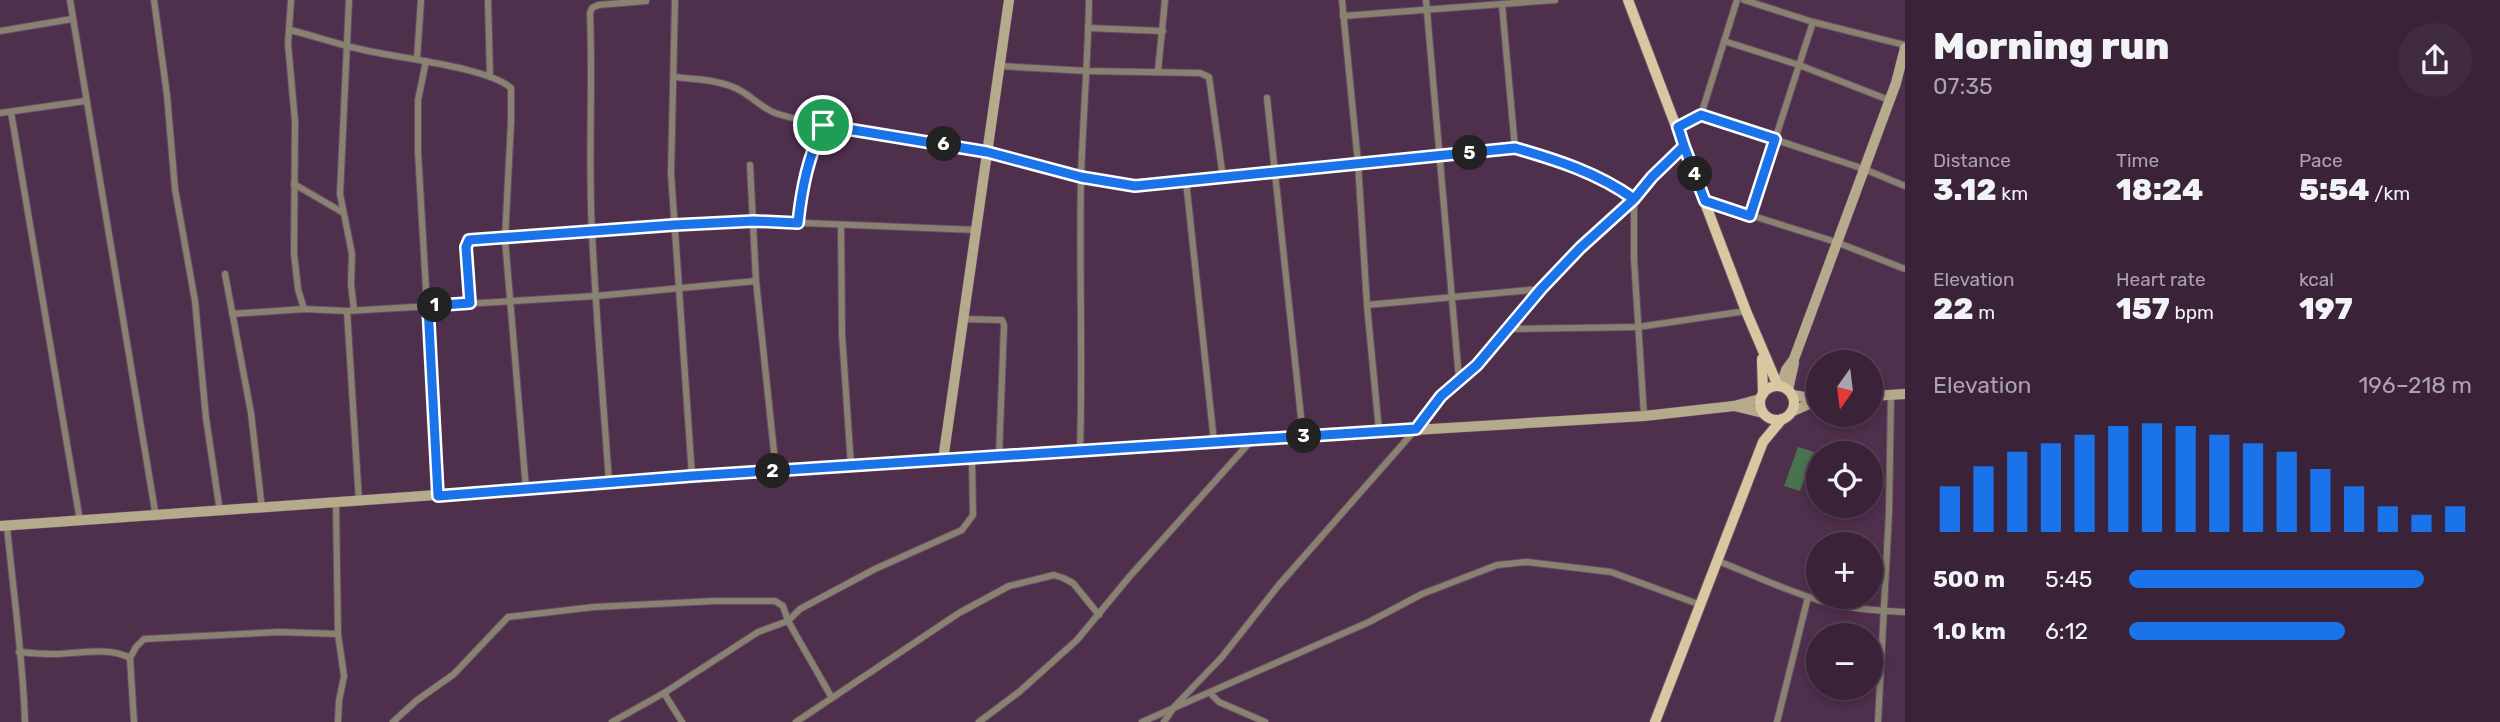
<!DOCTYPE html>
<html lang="en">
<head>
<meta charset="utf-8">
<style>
  :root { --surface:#3a2339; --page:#412b41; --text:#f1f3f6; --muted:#aba4ae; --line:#544053; --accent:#1a73e8 }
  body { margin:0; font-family:Rubik,sans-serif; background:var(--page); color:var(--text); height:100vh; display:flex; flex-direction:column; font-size:26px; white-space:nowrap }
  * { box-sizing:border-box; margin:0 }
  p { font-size:23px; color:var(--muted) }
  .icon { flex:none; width:38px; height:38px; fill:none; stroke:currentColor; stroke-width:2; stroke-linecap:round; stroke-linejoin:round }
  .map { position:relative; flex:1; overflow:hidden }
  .drawer { display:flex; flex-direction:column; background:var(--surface); width:595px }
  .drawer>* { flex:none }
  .needle { width:46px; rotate:194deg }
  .controls { position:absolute; left:1806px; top:350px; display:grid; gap:14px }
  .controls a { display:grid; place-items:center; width:77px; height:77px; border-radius:50%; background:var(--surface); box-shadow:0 4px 10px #0003,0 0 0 2px var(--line); font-size:35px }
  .pin { position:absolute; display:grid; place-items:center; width:60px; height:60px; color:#fff; margin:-30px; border:4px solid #fff; border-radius:50%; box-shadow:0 2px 7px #0007 }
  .km { position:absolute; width:35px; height:35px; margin:-18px; border-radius:50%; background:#222; color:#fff; font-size:19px; line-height:35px; text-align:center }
  .round { display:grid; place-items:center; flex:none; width:74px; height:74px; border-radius:37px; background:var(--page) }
  .overview { display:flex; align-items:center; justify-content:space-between; height:119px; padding:0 28px }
  h1 { font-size:38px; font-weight:800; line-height:52px }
  .metrics { display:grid; grid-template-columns:repeat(3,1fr); gap:10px; height:119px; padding:7px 28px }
  .metrics div { display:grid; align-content:center }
  .metrics b { font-size:30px; font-weight:800 }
  .metrics small { font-size:19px; font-weight:400 }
  .metrics p { font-size:19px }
  .chart { height:196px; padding:14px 28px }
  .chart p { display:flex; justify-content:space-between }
  .chart svg { width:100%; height:126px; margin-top:7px; stroke:var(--accent); stroke-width:6 }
  ul { padding:0 28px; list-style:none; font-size:23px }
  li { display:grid; grid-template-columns:112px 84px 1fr; align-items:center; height:52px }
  li i { height:18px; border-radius:9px; background:var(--accent) }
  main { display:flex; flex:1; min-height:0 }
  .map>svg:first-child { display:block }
  .garden { fill:#487250 }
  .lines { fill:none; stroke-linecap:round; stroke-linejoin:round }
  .street-casing { stroke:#694c67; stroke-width:8 }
  .secondary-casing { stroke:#694c67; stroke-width:11 }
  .primary-casing { stroke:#694c67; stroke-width:12 }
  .street { stroke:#898270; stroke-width:6 }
  .secondary { stroke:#b5aa8c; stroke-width:10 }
  .primary { stroke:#d7c8a1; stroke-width:10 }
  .route-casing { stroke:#fff; stroke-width:14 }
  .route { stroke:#1a73e8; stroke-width:9 }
</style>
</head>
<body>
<main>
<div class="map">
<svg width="1905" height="722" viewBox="0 0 1905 722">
  <rect width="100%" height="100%" fill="#4e2f4c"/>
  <polygon class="garden" points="1798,447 1814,452 1800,491 1784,486"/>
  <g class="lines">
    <g class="street-casing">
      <g id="street">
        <polyline points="70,0 156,517"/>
        <polyline points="154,0 167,95 175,189 195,301 206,418 220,512"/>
        <polyline points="291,0 288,44 295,121 294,253 298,289 304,309"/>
        <polyline points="349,0 340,194 352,254 351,284 354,310"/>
        <polyline points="488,0 490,77"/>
        <polyline points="675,0 671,173 692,476"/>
        <polyline points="1342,0 1358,163 1367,305 1379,431"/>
        <polyline points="1426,0 1459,379"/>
        <polyline points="1744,0 1813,22 1905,45"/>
        <polyline points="1502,5 1515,148"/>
        <polyline points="1343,16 1555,0"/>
        <polyline points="1088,28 1163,31"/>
        <path d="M 290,30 C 315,36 339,45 364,50 C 397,58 488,67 511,88 L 511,122 L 505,239 L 526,489"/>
        <polyline points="0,31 72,19"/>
        <polyline points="1724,41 1799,65 1889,100"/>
        <polyline points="417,59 421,0"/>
        <polyline points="426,61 418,100 418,152 438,496"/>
        <polyline points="999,66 1087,71 1200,73 1209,77 1223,178"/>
        <polyline points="1158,71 1165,0"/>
        <path d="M 674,77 C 696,79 724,80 743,92 C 754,99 763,108 775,113 C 790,118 807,121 823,125"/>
        <polyline points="1267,98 1303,436"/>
        <polyline points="11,112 80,521"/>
        <polyline points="0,113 85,101"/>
        <polyline points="1701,115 1864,169 1905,186"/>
        <polyline points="1678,126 1701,115 1737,0"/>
        <polyline points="750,165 756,281 776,471"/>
        <polyline points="1186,181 1214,442"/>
        <polyline points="294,184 342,212"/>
        <polyline points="1705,201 1836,242 1905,269"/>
        <polyline points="1750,217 1813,22"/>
        <path d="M 798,223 C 802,186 808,159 823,125 C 878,133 934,139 988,152 C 1037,164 1084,181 1135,186 L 1515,148 C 1557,160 1598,173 1634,199 L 1634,259 L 1644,416"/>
        <polyline points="841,225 842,334 851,466"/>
        <polyline points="225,274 251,413 262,509"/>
        <polyline points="470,303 466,247 466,242 473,239 505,239 674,225 754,221 976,230"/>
        <polyline points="1367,305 1541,289"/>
        <polyline points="347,311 359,502"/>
        <polyline points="232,314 304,309 347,311 596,296 756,281"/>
        <polyline points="963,319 1002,320 1004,325 999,456"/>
        <polyline points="1508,329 1638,327 1746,311"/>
        <path d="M 1080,451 C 1083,359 1079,268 1081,177 C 1083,118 1088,59 1089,0"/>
        <path d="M 609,482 C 603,399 596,315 592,232 C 588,159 593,86 590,13 L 592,8 L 598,5 L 646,1"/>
        <polyline points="336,504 338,634 344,676 339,701 338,722"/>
        <path d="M 7,526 C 13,591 23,657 25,722"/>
        <path d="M 1718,561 C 1754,575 1788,592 1825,602 C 1851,609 1878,611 1905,612"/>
        <path d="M 19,652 C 30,653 41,654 53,654 C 78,654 108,646 130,658"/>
        <polyline points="1211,694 1219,702 1265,722"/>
        <polyline points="134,722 130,658 136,647 144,639 280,632 338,634"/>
        <polyline points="393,722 416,701 454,674 508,617 594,607 715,601 775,601 783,606 788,621 832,698"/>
        <polyline points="612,722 664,693"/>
        <polyline points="682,722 664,693 758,632 788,621 800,609 875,569 962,530 973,515 972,457"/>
        <polyline points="796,722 959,613 1009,586 1054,575 1063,578 1073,583 1099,615"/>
        <polyline points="979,722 1019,692 1077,640 1130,576 1251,441"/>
        <polyline points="1142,722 1369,622 1422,594 1497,565 1527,562 1611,572 1701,605"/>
        <polyline points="1164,722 1174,707 1222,657 1278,586 1416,429 1441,396 1477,365 1541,289 1580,248 1634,199 1652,177 1684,146"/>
        <polyline points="1777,722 1808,597"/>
        <polyline points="1878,722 1889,512 1891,395"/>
      </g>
    </g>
    <g class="secondary-casing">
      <g id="secondary">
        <polyline points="1781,386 1786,370 1794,359 1896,83 1905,48"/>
        <polyline points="1788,390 1794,363"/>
        <polyline points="1792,395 1818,399"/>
        <polyline points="1871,396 1905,394"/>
        <polyline points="1734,406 1763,413"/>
        <polyline points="1791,412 1818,400"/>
        <polyline points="943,460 1009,0"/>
        <polyline points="0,526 972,457 1644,416 1734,406 1760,399"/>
      </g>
    </g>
    <g class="primary-casing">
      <g id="primary">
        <polyline points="1628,0 1746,311 1778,386"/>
        <polyline points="1762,359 1763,394"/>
        <circle cx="1777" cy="403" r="17"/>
        <polyline points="1655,722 1763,442 1782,419"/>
      </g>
    </g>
    <use href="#street" class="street"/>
    <use href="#secondary" class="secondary"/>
    <use href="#primary" class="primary"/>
  </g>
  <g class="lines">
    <g class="route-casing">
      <path id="route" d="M 823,125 C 808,159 802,186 798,223 L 754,221 L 674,225 L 469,240 L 466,247 L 470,303 L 428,306 L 438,496 L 692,476 L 1416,429 L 1441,396 L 1477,365 L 1541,289 L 1580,248 L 1634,199 L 1652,177 L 1684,146 L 1705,201 L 1750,216 L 1775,139 L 1701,115 L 1678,127 L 1684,146 L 1652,177 L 1634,199 C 1598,173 1557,160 1515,148 L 1135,186 L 1081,177 L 987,152 L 823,125"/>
    </g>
    <use href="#route" class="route"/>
  </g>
</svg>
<div class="controls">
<a><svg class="needle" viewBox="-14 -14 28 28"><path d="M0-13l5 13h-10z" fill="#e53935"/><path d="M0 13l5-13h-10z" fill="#aba4ae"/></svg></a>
<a><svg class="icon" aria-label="locate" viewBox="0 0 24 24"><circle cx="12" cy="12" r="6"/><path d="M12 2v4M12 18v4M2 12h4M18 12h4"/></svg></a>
<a>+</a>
<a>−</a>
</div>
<div class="pin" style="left:823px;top:125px;background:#1e9e55"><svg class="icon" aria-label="arrive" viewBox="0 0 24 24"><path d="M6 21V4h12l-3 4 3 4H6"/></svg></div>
<b class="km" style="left:435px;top:305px">1</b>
<b class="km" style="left:773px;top:471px">2</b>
<b class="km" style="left:1304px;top:436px">3</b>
<b class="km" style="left:1695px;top:174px">4</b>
<b class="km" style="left:1470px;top:153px">5</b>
<b class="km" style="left:944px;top:144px">6</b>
</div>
<section class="drawer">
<div class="overview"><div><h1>Morning run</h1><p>07:35</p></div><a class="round"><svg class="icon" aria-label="share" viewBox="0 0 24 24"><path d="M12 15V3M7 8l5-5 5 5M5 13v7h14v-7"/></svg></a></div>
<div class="metrics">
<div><p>Distance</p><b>3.12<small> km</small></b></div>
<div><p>Time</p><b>18:24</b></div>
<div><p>Pace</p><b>5:54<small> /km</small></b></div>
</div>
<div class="metrics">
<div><p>Elevation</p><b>22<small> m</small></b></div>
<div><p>Heart rate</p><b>157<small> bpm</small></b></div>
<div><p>kcal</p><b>197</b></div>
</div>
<div class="chart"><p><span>Elevation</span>196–218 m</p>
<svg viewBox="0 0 160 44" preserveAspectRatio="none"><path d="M5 44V28M15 44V21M25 44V16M35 44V13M45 44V10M55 44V7M65 44V6M75 44V7M85 44V10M95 44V13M105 44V16M115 44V22M125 44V28M135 44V35M145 44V38M155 44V35"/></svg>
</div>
<ul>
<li><b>500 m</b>5:45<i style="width:86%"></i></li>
<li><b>1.0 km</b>6:12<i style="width:63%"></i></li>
</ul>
</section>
</main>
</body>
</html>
